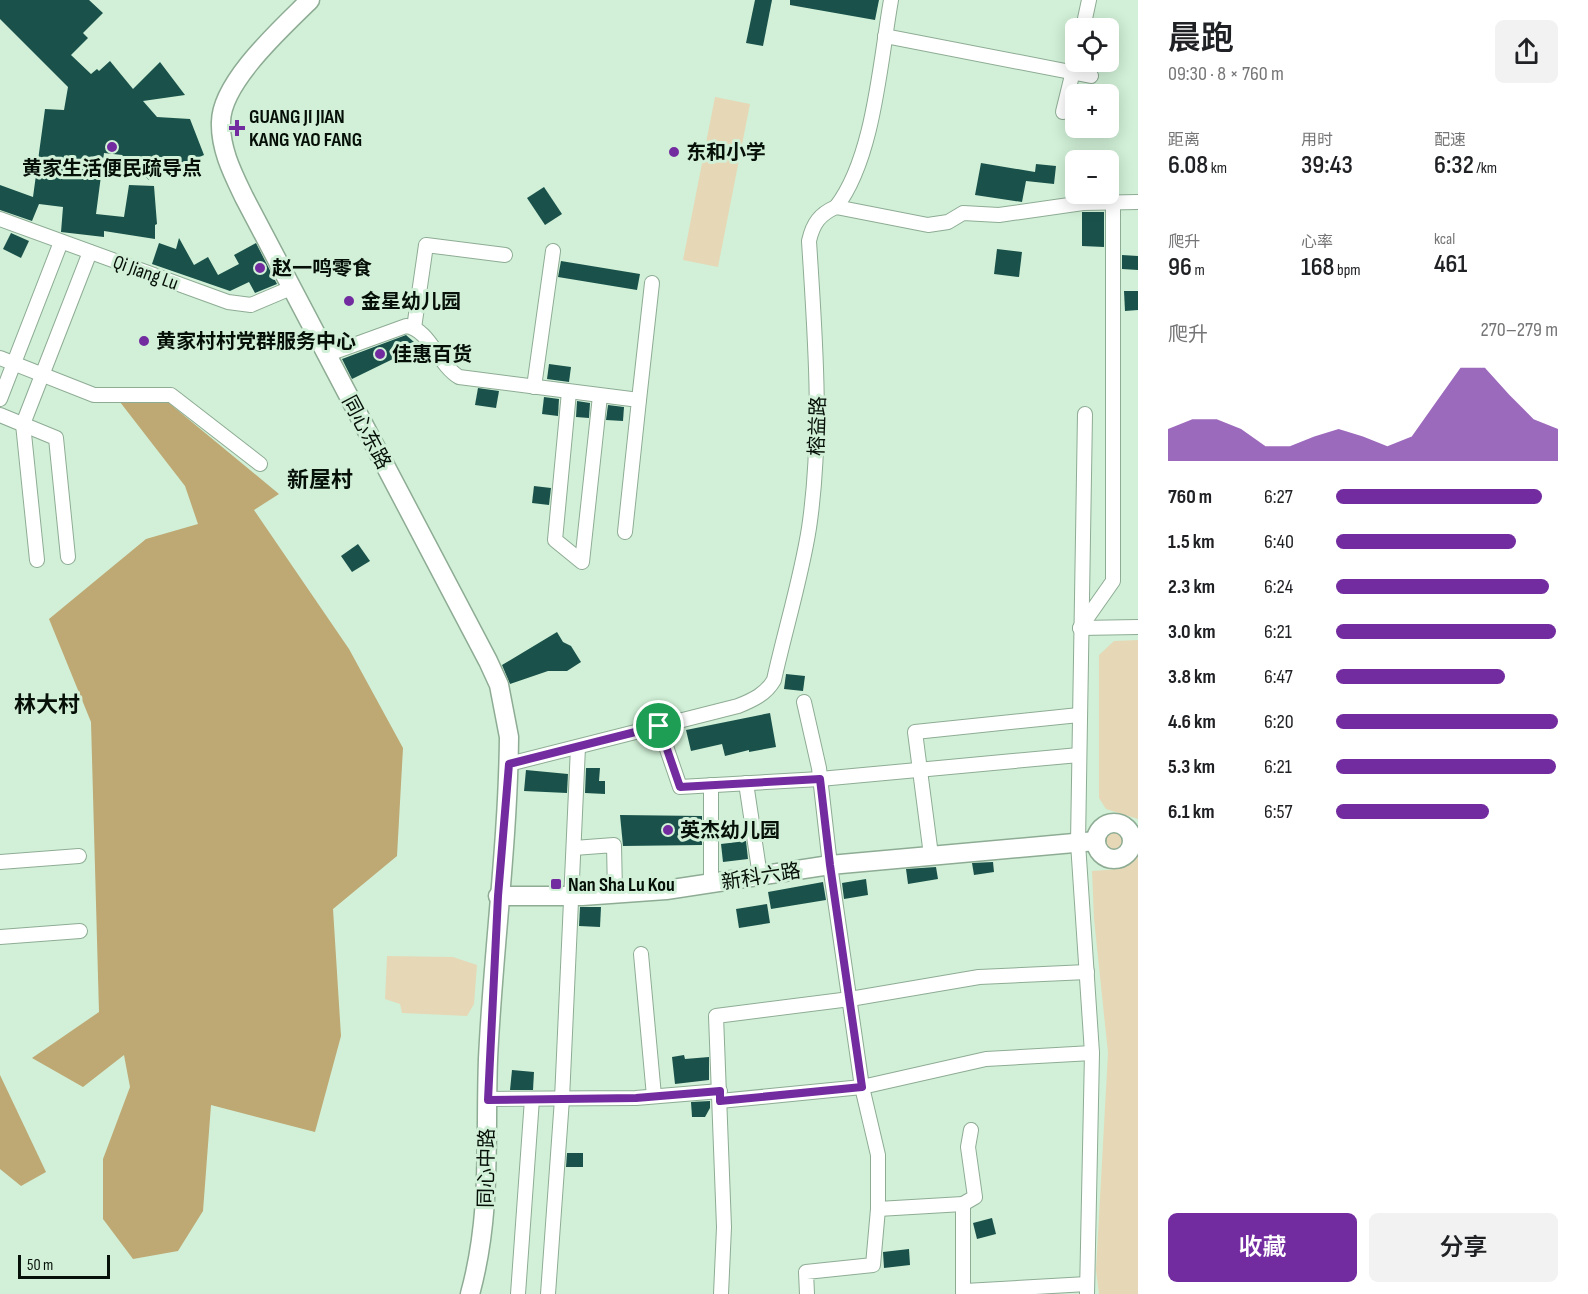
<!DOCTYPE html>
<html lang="zh">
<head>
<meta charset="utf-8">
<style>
  :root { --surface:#fff; --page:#f2f2f2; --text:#202124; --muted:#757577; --accent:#732ca0 }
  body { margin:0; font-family:"Sofia Sans Condensed","Noto Sans SC",sans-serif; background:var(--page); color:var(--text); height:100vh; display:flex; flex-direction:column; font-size:22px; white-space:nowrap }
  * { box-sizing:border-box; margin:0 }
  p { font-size:20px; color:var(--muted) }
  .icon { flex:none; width:33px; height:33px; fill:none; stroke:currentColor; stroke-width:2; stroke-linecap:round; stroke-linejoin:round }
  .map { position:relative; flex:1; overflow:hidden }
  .side { display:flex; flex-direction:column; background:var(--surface); width:450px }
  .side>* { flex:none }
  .buttons { position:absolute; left:1065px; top:18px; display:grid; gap:12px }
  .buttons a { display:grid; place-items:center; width:54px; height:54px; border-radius:9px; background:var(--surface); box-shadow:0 3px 15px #0003; font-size:30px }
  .scale { position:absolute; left:18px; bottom:15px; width:92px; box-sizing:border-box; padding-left:6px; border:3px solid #061008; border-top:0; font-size:16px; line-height:21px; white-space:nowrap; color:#061008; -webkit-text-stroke:4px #d1f0d7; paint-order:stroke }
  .pin { position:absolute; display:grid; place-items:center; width:51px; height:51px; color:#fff; margin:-26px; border:3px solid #fff; border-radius:50%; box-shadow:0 2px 6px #0007 }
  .round { display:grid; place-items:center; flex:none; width:63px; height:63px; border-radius:9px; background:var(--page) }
  .overview { display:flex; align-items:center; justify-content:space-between; height:102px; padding:0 30px }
  h1 { font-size:33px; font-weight:600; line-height:45px }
  .stats { display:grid; grid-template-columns:repeat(3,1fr); gap:9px; height:102px; padding:6px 30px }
  .stats div { display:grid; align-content:center }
  .stats b { font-size:26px; font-weight:600 }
  .stats small { font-size:16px; font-weight:400 }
  .stats p { font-size:16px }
  .chart { height:168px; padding:12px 30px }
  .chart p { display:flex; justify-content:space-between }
  .chart svg { width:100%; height:108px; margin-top:6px; fill:var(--accent); opacity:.7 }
  .action { display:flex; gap:12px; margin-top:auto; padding:12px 30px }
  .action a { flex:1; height:69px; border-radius:9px; background:var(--accent); color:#fff; font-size:24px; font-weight:600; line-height:69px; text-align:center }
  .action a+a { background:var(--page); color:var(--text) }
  ul { padding:0 30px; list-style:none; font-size:20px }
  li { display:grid; grid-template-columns:96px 72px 1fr; align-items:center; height:45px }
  li i { height:15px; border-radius:8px; background:var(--accent) }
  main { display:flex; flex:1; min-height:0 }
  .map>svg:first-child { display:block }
  .green { fill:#e6d8b6 }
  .forest { fill:#bea873 }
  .building { fill:#1a524b }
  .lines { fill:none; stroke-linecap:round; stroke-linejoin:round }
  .street-casing { stroke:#8eac94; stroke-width:16 }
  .secondary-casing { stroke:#8eac94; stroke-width:21 }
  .street { stroke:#fff; stroke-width:14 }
  .secondary { stroke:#fff; stroke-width:18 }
  .route-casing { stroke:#fff; stroke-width:12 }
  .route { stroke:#732ca0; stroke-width:8 }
  .poi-dot { fill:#732ca0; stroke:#d1f0d7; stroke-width:2 }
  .labels { text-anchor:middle; stroke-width:6; stroke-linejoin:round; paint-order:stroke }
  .poi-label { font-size:20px; font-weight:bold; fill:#061008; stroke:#d1f0d7; text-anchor:start }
  .street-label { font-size:20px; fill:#061008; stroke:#d1f0d7 }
  .quarter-label { font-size:22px; font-weight:bold; fill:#061008; stroke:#d1f0d7 }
</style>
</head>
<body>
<main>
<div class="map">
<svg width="1138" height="1294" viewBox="0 0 1138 1294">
  <rect width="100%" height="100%" fill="#d1f0d7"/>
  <g class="green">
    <polygon points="715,97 750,104 718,267 683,260"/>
    <polygon points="1138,640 1138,819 1106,809 1099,798 1099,655 1114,641"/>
    <circle cx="1115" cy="841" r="11"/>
    <polygon points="1138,856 1138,1294 1099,1294 1096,1270 1108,1053 1094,919 1092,871 1119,869"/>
    <polygon points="387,956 453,957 477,965 474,1004 467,1016 402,1013 400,1004 385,999"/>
  </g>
  <g class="forest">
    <polygon points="125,388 152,389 279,494 254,510 349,649 403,748 397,856 333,909 341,1036 315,1132 211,1105 203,1211 178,1251 133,1259 103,1219 103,1159 130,1087 124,1055 83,1087 32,1058 99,1012 91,722 49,619 146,539 198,524 185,486 120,402"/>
    <polygon points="0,1075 46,1172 21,1186 0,1169"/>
  </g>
  <g class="building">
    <polygon points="0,0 89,0 103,13 83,33 88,38 71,55 91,74 97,69 99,71 110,61 133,89 160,62 185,95 143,101 157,117 190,119 204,155 149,180 122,155 104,153 96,214 124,217 129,185 154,186 157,224 155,225 155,239 104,231 104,237 61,232 63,207 39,204 32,221 0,210 0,185 33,197 45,109 64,110 68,87 0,19"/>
    <polygon points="755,0 772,0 763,46 746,43"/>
    <polygon points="790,0 879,0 875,20 790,5"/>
    <polygon points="981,163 1035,172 1036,164 1056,166 1054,184 1026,181 1022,202 975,195"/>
    <polygon points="544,187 562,214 545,225 527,198"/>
    <polygon points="1082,212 1104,212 1104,247 1082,246"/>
    <polygon points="11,233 29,241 21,258 3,249"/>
    <polygon points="179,238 194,265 208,257 218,275 239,264 234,255 256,243 277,284 255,293 249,282 230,291 152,264 159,243 176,249"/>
    <polygon points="997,249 1022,252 1019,277 994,274"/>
    <polygon points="1122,255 1138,256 1138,270 1122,269"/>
    <polygon points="561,261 640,274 637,290 558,277"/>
    <polygon points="1124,291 1138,291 1138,310 1125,311"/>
    <polygon points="406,335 415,343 394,354 395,358 352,379 342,359"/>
    <polygon points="549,364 571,367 569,382 547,379"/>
    <polygon points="478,388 499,391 496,408 475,405"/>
    <polygon points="544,397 559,399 558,416 542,414"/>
    <polygon points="577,401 590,403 589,418 576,417"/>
    <polygon points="608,405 624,407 623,421 606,420"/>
    <polygon points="534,486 551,488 549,505 532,503"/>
    <polygon points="358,544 370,561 352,572 341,556"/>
    <polygon points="557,632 563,642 571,646 581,662 567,671 548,671 510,684 502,665"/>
    <polygon points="786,674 805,676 803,691 784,689"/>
    <polygon points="770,713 776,747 749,752 749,750 725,756 722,744 691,751 686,730"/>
    <polygon points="586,768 600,768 599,781 605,781 605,794 585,793"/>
    <polygon points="526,770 568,774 567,793 524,791"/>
    <polygon points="620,815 702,816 702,845 623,846"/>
    <polygon points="746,841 748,859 723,862 721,844"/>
    <polygon points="993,862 994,872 974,875 972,863"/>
    <polygon points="936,867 938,879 908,884 906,869"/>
    <polygon points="866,879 868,895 844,899 842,883"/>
    <polygon points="823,882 826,900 771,909 768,892"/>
    <polygon points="767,904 770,923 739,928 736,909"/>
    <polygon points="580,907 601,907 600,927 579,926"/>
    <polygon points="684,1055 685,1059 709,1057 709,1080 675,1084 672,1057"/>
    <polygon points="512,1070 534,1072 533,1090 510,1090"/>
    <polygon points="710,1101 710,1108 705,1117 692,1117 691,1102"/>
    <polygon points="567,1153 583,1153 583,1167 566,1167"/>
    <polygon points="992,1218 996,1234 977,1239 973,1223"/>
    <polygon points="909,1249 910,1265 884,1268 883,1252"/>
  </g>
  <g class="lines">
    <g class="street-casing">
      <g id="street">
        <polyline points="1083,28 1089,0"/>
        <polyline points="885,36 1091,76"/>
        <polyline points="1063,112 1076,59"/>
        <path d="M 836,207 C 874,158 880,62 891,0"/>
        <polyline points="0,219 228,302 251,305 291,288"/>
        <polyline points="414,328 426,245 505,255"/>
        <path d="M 326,355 L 406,326 C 430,329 438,365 459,377 L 639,400 L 625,532"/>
        <polyline points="0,358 94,395 171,395 260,464"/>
        <polyline points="534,387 553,251"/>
        <polyline points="569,392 555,540 582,562 600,396"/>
        <polyline points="0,399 61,242"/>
        <polyline points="639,400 652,283"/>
        <polyline points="1085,414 1078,843 1092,1053 1087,1294"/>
        <polyline points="0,415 56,438 68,557"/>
        <polyline points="37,560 23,424 90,252"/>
        <polyline points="1080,628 1113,581 1113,202"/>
        <polyline points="1080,628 1138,627"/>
        <polyline points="804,702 819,768 830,865 862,1087 878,1155 878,1209 873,1265 806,1272 807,1294"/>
        <polyline points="659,726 680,787 820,779 1079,755"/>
        <path d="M 509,764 L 738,706 C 753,700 766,694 774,680 C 785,630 801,579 809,528 C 823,433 815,337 809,241 C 813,223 820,214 836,207 L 928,225 L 948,222 L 963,213 L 999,215 L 1083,203 L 1138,202"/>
        <polyline points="746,783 760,876"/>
        <polyline points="711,785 711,884"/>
        <polyline points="574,848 614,845 615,893"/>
        <polyline points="931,855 915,732 1079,715"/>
        <polyline points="0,862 79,856"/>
        <polyline points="0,937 80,931"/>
        <polyline points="641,954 654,1096"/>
        <polyline points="488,1099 636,1098 720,1091"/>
        <polyline points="720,1101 862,1087 986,1059 1092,1053"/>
        <polyline points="878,1209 963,1204"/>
        <polyline points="965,1291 1087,1284"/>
        <polyline points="518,1294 532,1099"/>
        <polyline points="548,1294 562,1099 578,747"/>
        <polyline points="721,1294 724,1227 716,1016 850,999 979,977 1087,972"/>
        <polyline points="963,1294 963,1204 975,1197 968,1147 971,1130"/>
      </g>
    </g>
    <g class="secondary-casing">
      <g id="secondary">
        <path d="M 310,0 C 283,27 221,82 221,122 C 220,149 233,174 244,197 L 488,661 L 499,685 L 509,737 C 508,844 493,952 488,1059 C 485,1141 492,1214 470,1294"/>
        <circle cx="1114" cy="841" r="18"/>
        <polyline points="498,896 582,896 666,890 830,865 1096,841"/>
      </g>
    </g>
    <use href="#street" class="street"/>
    <use href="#secondary" class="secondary"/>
  </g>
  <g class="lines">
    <g class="route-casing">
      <polygon id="route" points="659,726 680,787 820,779 830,865 862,1087 720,1101 720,1091 636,1098 488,1100 498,896 509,764"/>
    </g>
    <use href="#route" class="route"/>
  </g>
  <g class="poi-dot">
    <path d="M234 119h6v6h6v6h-6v6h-6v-6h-6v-6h6z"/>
    <circle cx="112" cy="147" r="6"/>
    <circle cx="674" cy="152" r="6"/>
    <circle cx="260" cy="268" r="6"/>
    <circle cx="349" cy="301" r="6"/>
    <circle cx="144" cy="341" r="6"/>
    <circle cx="380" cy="354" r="6"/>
    <circle cx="668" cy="830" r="6"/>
    <rect x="550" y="878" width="12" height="12" rx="3"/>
  </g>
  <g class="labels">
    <g class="poi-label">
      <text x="249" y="123">GUANG JI JIAN<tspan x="249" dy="23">KANG YAO FANG</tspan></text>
      <text x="686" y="159">东和小学</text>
      <text x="112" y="175" text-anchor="middle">黄家生活便民疏导点</text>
      <text x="272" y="275">赵一鸣零食</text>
      <text x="361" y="308">金星幼儿园</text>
      <text x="156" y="348">黄家村村党群服务中心</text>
      <text x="392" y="361">佳惠百货</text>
      <text x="680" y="837">英杰幼儿园</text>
      <text x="568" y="891">Nan Sha Lu Kou</text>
    </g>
    <g class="street-label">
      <text transform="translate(146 272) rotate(20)" y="7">Qi Jiang Lu</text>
      <text transform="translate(817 426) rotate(-88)" y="7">榕益路</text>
      <text transform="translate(367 432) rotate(62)" y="7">同心东路</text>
      <text transform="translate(761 876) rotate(-9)" y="7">新科六路</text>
      <text transform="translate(486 1168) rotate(-89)" y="7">同心中路</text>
    </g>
    <g class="quarter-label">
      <text x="320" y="487">新屋村</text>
      <text x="47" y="712">林大村</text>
    </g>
  </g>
</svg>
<div class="buttons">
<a><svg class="icon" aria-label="locate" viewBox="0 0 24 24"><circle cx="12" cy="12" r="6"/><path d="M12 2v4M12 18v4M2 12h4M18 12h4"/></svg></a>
<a>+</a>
<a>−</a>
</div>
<div class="scale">50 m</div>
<div class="pin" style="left:659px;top:726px;background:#1e9e55"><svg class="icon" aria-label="arrive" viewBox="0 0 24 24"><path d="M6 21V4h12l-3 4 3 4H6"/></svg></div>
</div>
<section class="side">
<div class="overview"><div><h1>晨跑</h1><p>09:30 · 8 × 760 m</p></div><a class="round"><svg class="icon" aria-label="share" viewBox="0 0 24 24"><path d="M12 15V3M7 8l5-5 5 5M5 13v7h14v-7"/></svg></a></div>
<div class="stats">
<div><p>距离</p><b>6.08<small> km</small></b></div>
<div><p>用时</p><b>39:43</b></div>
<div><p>配速</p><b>6:32<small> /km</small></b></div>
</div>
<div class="stats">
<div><p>爬升</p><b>96<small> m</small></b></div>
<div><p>心率</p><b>168<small> bpm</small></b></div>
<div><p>kcal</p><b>461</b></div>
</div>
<div class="chart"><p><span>爬升</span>270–279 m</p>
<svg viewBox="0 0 160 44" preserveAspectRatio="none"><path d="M0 44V31L10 27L20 27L30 31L40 38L50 38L60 34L70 31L80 34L90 38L100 34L110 20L120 6L130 6L140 17L150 27L160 31V44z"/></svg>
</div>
<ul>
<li><b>760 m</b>6:27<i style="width:93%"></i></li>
<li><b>1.5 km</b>6:40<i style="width:81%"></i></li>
<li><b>2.3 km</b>6:24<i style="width:96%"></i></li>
<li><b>3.0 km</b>6:21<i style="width:99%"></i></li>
<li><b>3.8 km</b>6:47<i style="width:76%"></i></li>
<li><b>4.6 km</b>6:20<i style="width:100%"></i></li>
<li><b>5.3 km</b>6:21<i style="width:99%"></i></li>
<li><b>6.1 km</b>6:57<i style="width:69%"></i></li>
</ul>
<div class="action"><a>收藏</a><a>分享</a></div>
</section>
</main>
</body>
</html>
